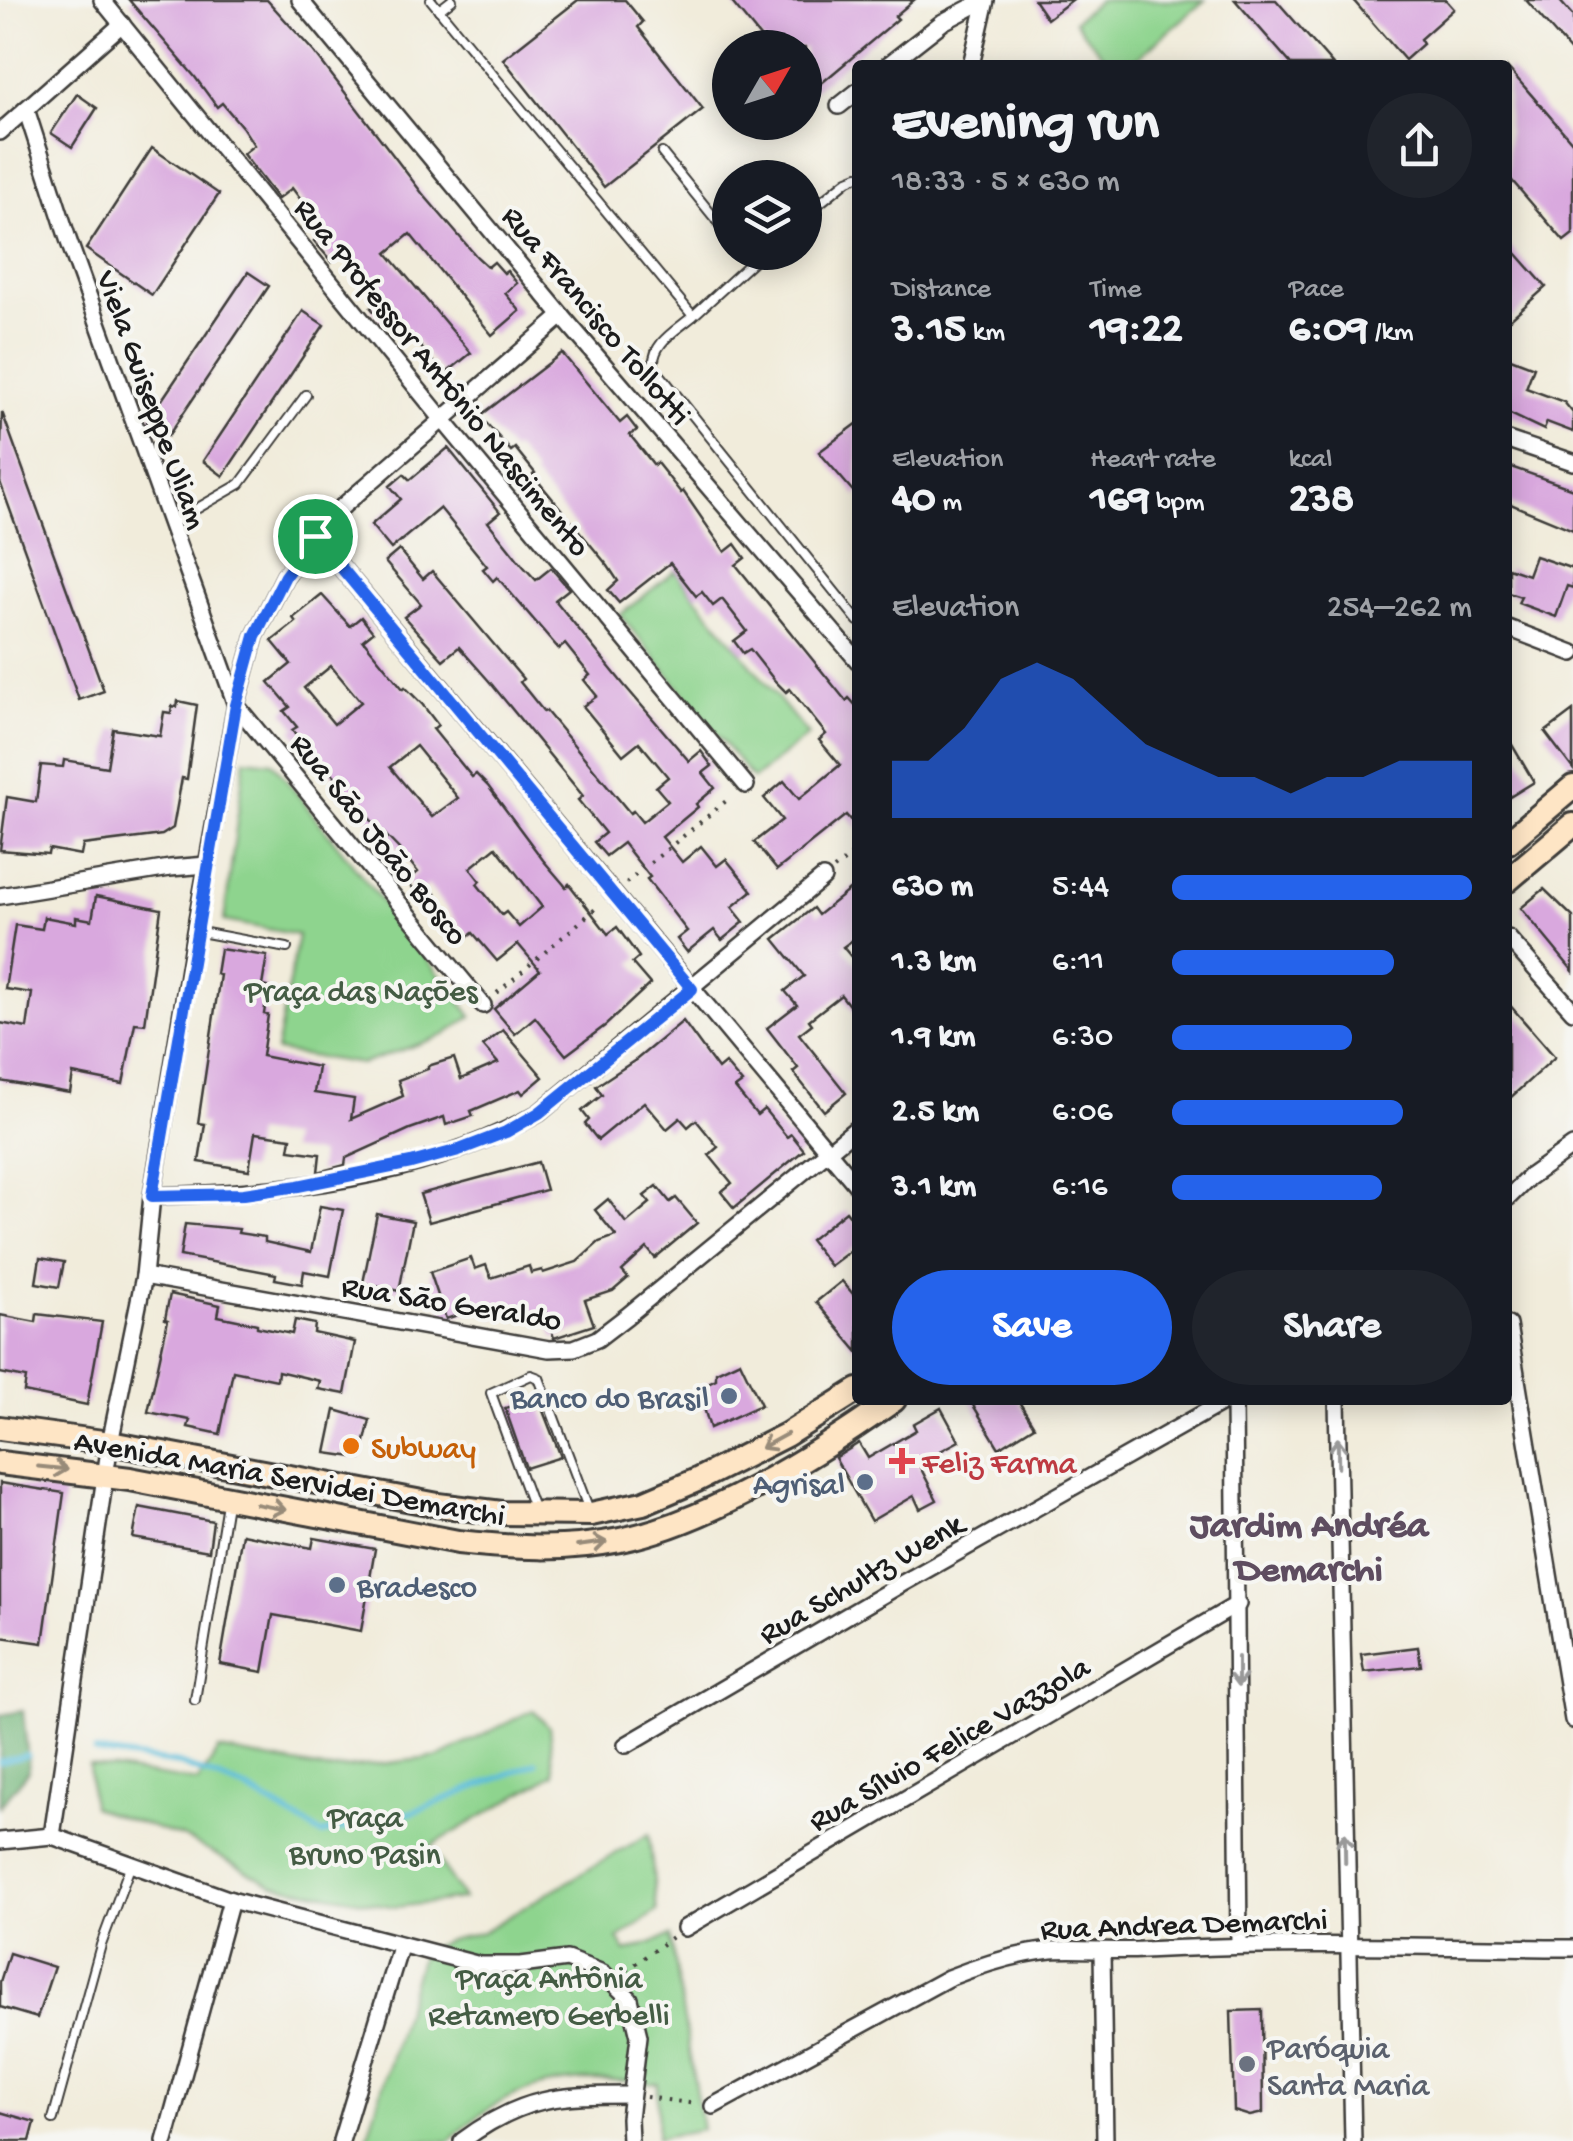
<!DOCTYPE html>
<html lang="en">
<head>
<meta charset="utf-8">
<style>
  :root { --surface:#171b24; --page:#20242c; --text:#f1f3f6; --muted:#9ea1a6; --accent:#2563eb }
  body { margin:0; font-family:"Gochi Hand",sans-serif; background:var(--page); color:var(--text); height:100vh; display:flex; flex-direction:column; font-size:38px; white-space:nowrap }
  * { box-sizing:border-box; margin:0 }
  p { font-size:32px; color:var(--muted) }
  .icon { flex:none; width:55px; height:55px; fill:none; stroke:currentColor; stroke-width:2; stroke-linecap:round; stroke-linejoin:round }
  .map { position:relative; flex:1; overflow:hidden }
  .details { position:absolute; left:852px; top:60px; width:660px; height:1345px; display:flex; flex-direction:column; background:var(--surface); border-radius:10px; box-shadow:0 5px 25px #0003 }
  .details>* { flex:none }
  .needle { width:65px; rotate:51deg }
  .buttons { position:absolute; left:712px; top:30px; display:grid; gap:20px }
  .buttons a { display:grid; place-items:center; width:110px; height:110px; border-radius:50%; background:var(--surface); box-shadow:0 5px 25px #0003; font-size:50px }
  .pin { position:absolute; display:grid; place-items:center; width:85px; height:85px; color:#fff; margin:-42px; border:5px solid #fff; border-radius:50%; box-shadow:0 2px 10px #0007 }
  .round { display:grid; place-items:center; flex:none; width:105px; height:105px; border-radius:52px; background:var(--page) }
  .overview { display:flex; align-items:center; justify-content:space-between; height:170px; padding:0 40px }
  h1 { font-size:55px; font-weight:700; line-height:75px }
  .figures { display:grid; grid-template-columns:repeat(3,1fr); gap:15px; height:170px; padding:10px 40px }
  .figures div { display:grid; align-content:center }
  .figures b { font-size:42px; font-weight:700 }
  .figures small { font-size:28px; font-weight:400 }
  .figures p { font-size:28px }
  .chart { height:280px; padding:20px 40px }
  .chart p { display:flex; justify-content:space-between }
  .chart svg { width:100%; height:180px; margin-top:10px; fill:var(--accent); opacity:.7 }
  .primary-button { display:flex; gap:20px; margin-top:auto; padding:20px 40px }
  .primary-button a { flex:1; height:115px; border-radius:60px; background:var(--accent); color:#fff; font-size:40px; font-weight:700; line-height:115px; text-align:center }
  .primary-button a+a { background:var(--page); color:var(--text) }
  ul { padding:0 40px; list-style:none; font-size:32px }
  li { display:grid; grid-template-columns:160px 120px 1fr; align-items:center; height:75px }
  li i { height:25px; border-radius:12px; background:var(--accent) }
  .map>svg:first-child { display:block }
  .green { fill:#8ed48e; stroke:#557855; stroke-width:2.5 }
  .forest { fill:#72b679; stroke:#47694a; stroke-width:2.5 }
  .lines { fill:none; stroke-linecap:round; stroke-linejoin:round }
  .stream { stroke:#5abdd9; stroke-width:6 }
  .building { fill:#d9a8de; fill-rule:evenodd }
  .lane-casing { stroke:#3c3b39; stroke-width:12 }
  .street-casing { stroke:#3c3b39; stroke-width:20 }
  .secondary-casing { stroke:#3c3b39; stroke-width:28 }
  .path { stroke:#3c3b39; stroke-width:4; stroke-dasharray:2.5 8; stroke-linecap:butt }
  .lane { stroke:#fff; stroke-width:8 }
  .street { stroke:#fff; stroke-width:15 }
  .secondary { stroke:#fee5c5; stroke-width:22 }
  .oneway { stroke:#988b79 }
  .oneway2 { stroke:#999 }
  .route-casing { stroke:#fff; stroke-width:20 }
  .route { stroke:#2563eb; stroke-width:12 }
  .service-dot { fill:#5c6f8a; stroke:#f6f6f2; stroke-width:4 }
  .food-dot { fill:#e8710a; stroke:#f6f6f2; stroke-width:4 }
  .health-dot { fill:#e0444e; stroke:#f6f6f2; stroke-width:4 }
  .worship-dot { fill:#6b7280; stroke:#f6f6f2; stroke-width:4 }
  .labels { text-anchor:middle; stroke-width:8; stroke-linejoin:round; paint-order:stroke }
  .street-label { font-size:32px; fill:#1c1c1c; stroke:#f6f6f2 }
  .park-label { font-size:32px; fill:#445c44; stroke:#f6f6f2 }
  .service-label { font-size:32px; fill:#4e5e75; stroke:#f6f6f2; text-anchor:end }
  .food-label { font-size:32px; fill:#c56008; stroke:#f6f6f2; text-anchor:start }
  .health-label { font-size:32px; fill:#be3a42; stroke:#f6f6f2; text-anchor:start }
  .worship-label { font-size:32px; fill:#5b616d; stroke:#f6f6f2; text-anchor:start }
  .quarter-label { font-size:38px; font-weight:bold; fill:#5e4d60; stroke:#f6f6f2 }
</style>
</head>
<body>
<div class="map">
<svg width="1573" height="2141" viewBox="0 0 1573 2141">
  <rect width="100%" height="100%" fill="#f6f6f2"/>
  <filter id="ink" filterUnits="userSpaceOnUse"><feTurbulence type="fractalNoise" baseFrequency=".01" numOctaves="2"/><feDisplacementMap in="SourceGraphic" scale="20" xChannelSelector="R" yChannelSelector="G"/><feConvolveMatrix kernelMatrix="1 2 1 2 8 2 1 2 1" color-interpolation-filters="sRGB"/></filter>
  <filter id="wash" filterUnits="userSpaceOnUse"><feTurbulence type="fractalNoise" baseFrequency=".0048" numOctaves="4" result="noise"/><feDisplacementMap in="SourceGraphic" scale="40" xChannelSelector="R" yChannelSelector="G"/><feGaussianBlur stdDeviation="2.25" result="paint"/><feColorMatrix in="noise" values="0 0 0 0 0 0 0 0 0 0 0 0 0 0 0 0 0 1.4 0 .05"/><feComposite in="paint" operator="in"/></filter>
  <g filter="url(#wash)">
    <rect width="100%" height="100%" fill="#f1ecdb"/>
    <g class="green">
      <polygon points="1099,0 1205,0 1129,65 1111,65 1074,21"/>
      <polygon points="675,571 808,735 753,779 620,615"/>
      <polygon points="245,759 272,762 472,1016 445,1035 362,1064 276,1051 298,935 224,921"/>
      <polygon points="533,1710 549,1727 554,1774 431,1846 463,1899 396,1907 273,1885 184,1838 92,1807 89,1765 198,1782 219,1750 328,1770 439,1757"/>
      <path d="M 649,1834 L 657,1911 L 618,1939 L 626,1952 L 670,1936 L 702,2129 L 657,2138 L 658,2084 C 574,2075 512,2077 450,2141 L 366,2141 L 422,1952 L 445,1941 L 482,1932 Z"/>
    </g>
    <polygon class="forest" points="23,1711 29,1771 0,1806 0,1715"/>
    <g class="lines">
      <g class="stream">
        <polyline points="95,1752 179,1764 244,1788 322,1834 413,1812 536,1763"/>
        <polyline points="0,1762 27,1755"/>
      </g>
    </g>
    <g id="blocks">
      <g class="building">
        <polygon points="129,0 267,0 314,52 422,193 477,257 488,267 494,262 504,273 507,271 517,283 505,293 520,311 492,335 410,234 387,253 471,353 444,375 398,319 391,315 383,322 371,308 383,298 343,253 332,262 314,241 325,232 292,188 278,199 243,154 254,145 243,128 222,103 217,107 195,77"/>
        <polygon points="578,0 625,0 643,22 638,27 703,109 604,187 503,59"/>
        <polygon points="730,0 914,0 895,16 898,19 805,97 805,48 769,48"/>
        <polygon points="1034,0 1072,0 1047,19"/>
        <polygon points="1235,0 1276,0 1333,65 1292,65"/>
        <polygon points="1353,0 1446,0 1454,9 1420,39 1423,44 1405,60"/>
        <polygon points="1526,0 1559,0 1573,16 1573,54"/>
        <polygon points="1508,68 1573,143 1573,234 1564,241 1508,176"/>
        <polygon points="77,94 97,108 72,147 51,133"/>
        <polygon points="152,148 219,194 152,295 86,249"/>
        <polygon points="1508,244 1546,287 1508,321"/>
        <polygon points="248,272 269,286 168,436 147,422"/>
        <polygon points="303,311 324,325 223,476 203,461"/>
        <polygon points="562,353 620,423 627,417 637,430 630,435 654,465 657,463 681,493 683,491 725,552 735,544 745,558 736,565 846,701 849,698 858,708 858,829 846,815 777,870 754,842 782,820 764,798 784,781 799,799 840,765 819,740 826,734 790,689 786,692 775,681 750,649 743,653 734,641 747,631 722,599 713,606 702,592 696,596 670,563 619,603 608,590 618,581 608,566 533,475 535,473 515,448 511,451 480,416"/>
        <polygon points="1508,357 1534,367 1526,388 1564,402 1573,413 1573,432 1547,422 1544,430 1508,413"/>
        <polygon points="2,412 104,691 79,700 0,482"/>
        <polygon points="858,423 858,497 819,452"/>
        <polygon points="448,448 500,512 488,522 523,566 536,580 551,568 569,589 555,600 624,685 689,761 701,751 712,766 703,773 715,788 696,804 698,807 662,837 682,862 701,846 717,866 726,859 752,891 732,907 744,922 722,940 714,930 687,952 677,939 687,931 647,879 650,877 623,843 606,856 594,842 605,833 578,800 583,796 489,681 459,647 443,660 404,617 421,604 385,562 399,550 423,579 432,571 523,679 520,682 544,712 546,711 630,813 633,811 642,822 668,801 656,787 668,777 639,742 623,755 583,706 597,696 584,680 590,675 565,644 559,649 497,577 493,581 483,569 487,566 440,508 391,549 371,525 401,499 390,486 404,474 410,480"/>
        <polygon points="1508,466 1573,489 1573,530 1508,503"/>
        <polygon points="1535,556 1573,569 1573,588 1567,586 1556,617 1518,603 1521,597 1508,593 1508,568 1528,575"/>
        <path d="M 322,595 L 350,626 L 361,617 L 373,632 L 363,640 L 403,689 L 405,687 L 422,704 L 438,725 L 433,729 L 472,777 L 476,774 L 488,786 L 543,860 L 566,887 L 569,884 L 608,934 L 617,927 L 639,957 L 632,963 L 650,984 L 606,1025 L 566,1055 L 535,1017 L 515,1034 L 494,1009 L 540,970 L 518,944 L 497,961 L 473,933 L 469,936 L 428,885 L 418,894 L 407,881 L 418,872 L 401,851 L 371,820 L 306,741 L 304,743 L 292,730 L 297,727 L 284,711 L 290,707 L 269,682 L 291,664 L 272,641 L 296,622 L 293,618 ZM 331,666 L 361,702 L 334,724 L 304,688 ZM 416,746 L 458,798 L 432,817 L 390,767 ZM 496,847 L 542,907 L 519,927 L 506,912 L 502,915 L 477,884 L 480,881 L 470,868 Z"/>
        <polygon points="178,701 197,705 187,779 182,778 173,828 162,835 83,845 81,855 49,849 48,854 0,850 7,797 36,802 41,765 63,767 64,760 107,767 113,729 160,736 164,712 171,713 172,706 177,707"/>
        <polygon points="1573,711 1573,769 1545,732"/>
        <polygon points="1508,738 1534,782 1508,798"/>
        <polygon points="858,883 858,936 843,947 858,965 858,1017 841,995 809,1020 812,1024 799,1034 846,1093 824,1111 793,1072 798,1068 767,1028 797,1005 785,991 804,976 774,939 813,908 818,915"/>
        <polygon points="1544,889 1573,917 1573,971 1521,908"/>
        <polygon points="96,896 161,909 145,1024 135,1023 123,1084 73,1074 70,1093 0,1081 0,1023 27,1028 32,993 5,989 15,925 42,929 44,917 76,923 76,917 92,920"/>
        <polygon points="220,949 267,956 262,986 268,987 264,1014 268,1015 262,1056 318,1067 314,1093 354,1099 351,1119 403,1096 398,1080 428,1069 428,1066 454,1058 461,1079 498,1063 483,1046 503,1030 543,1077 523,1094 520,1090 471,1111 473,1116 446,1125 444,1117 410,1129 346,1158 345,1165 322,1171 318,1172 320,1154 289,1150 291,1138 255,1133 249,1170 199,1162 205,1124 198,1123 220,975 216,974"/>
        <polygon points="1508,1003 1555,1057 1508,1100"/>
        <polygon points="683,1021 718,1069 725,1063 742,1083 735,1088 757,1115 764,1109 787,1137 791,1134 804,1150 734,1208 721,1192 732,1183 709,1155 718,1147 696,1120 688,1127 680,1118 667,1129 644,1102 598,1140 585,1124 589,1120 582,1111 602,1095 596,1086 637,1059"/>
        <polygon points="538,1162 546,1190 429,1222 420,1194"/>
        <polygon points="657,1186 670,1202 676,1198 697,1223 655,1258 647,1248 622,1271 628,1278 613,1291 585,1300 594,1325 554,1338 545,1311 521,1319 518,1309 493,1318 488,1305 446,1319 430,1272 471,1258 475,1269 486,1265 491,1278 529,1266 531,1273 542,1270 543,1273 577,1262 599,1242 616,1236 595,1210 608,1199 626,1223 650,1203 644,1196"/>
        <polygon points="320,1206 343,1210 330,1276 304,1271 302,1284 275,1279 276,1274 180,1256 185,1224 239,1229 238,1233 265,1237 265,1242 311,1252"/>
        <polygon points="846,1211 858,1226 858,1245 830,1266 810,1240"/>
        <polygon points="377,1214 413,1221 399,1291 363,1283"/>
        <polygon points="40,1258 64,1262 59,1287 36,1283"/>
        <polygon points="842,1281 858,1300 858,1352 816,1302"/>
        <polygon points="170,1294 220,1305 218,1316 257,1324 257,1327 292,1334 295,1320 315,1324 314,1333 355,1342 345,1394 318,1389 320,1381 278,1371 277,1380 233,1371 220,1434 188,1427 190,1420 148,1412 168,1320 165,1319"/>
        <polygon points="37,1314 102,1322 87,1405 24,1392 26,1378 0,1373 0,1315 36,1322"/>
        <polygon points="740,1361 761,1405 710,1428 698,1388 716,1379 716,1372"/>
        <polygon points="538,1398 561,1457 526,1468 505,1408"/>
        <polygon points="970,1400 1018,1400 1034,1426 999,1448"/>
        <polygon points="941,1408 959,1441 918,1463 937,1500 920,1509 914,1496 871,1521 835,1458 859,1443 868,1458 916,1430 913,1424"/>
        <polygon points="335,1410 370,1420 361,1458 326,1453"/>
        <polygon points="0,1483 64,1493 43,1643 0,1637"/>
        <polygon points="139,1507 213,1521 209,1551 133,1538"/>
        <polygon points="242,1534 312,1548 314,1538 375,1549 361,1631 273,1615 263,1672 220,1664"/>
        <polygon points="1418,1647 1421,1666 1364,1672 1361,1654"/>
        <polygon points="9,1953 54,1967 37,2018 0,2007 0,1982"/>
        <polygon points="1262,2010 1263,2113 1250,2116 1234,2111 1231,2011"/>
        <polygon points="0,2112 35,2122 30,2141 0,2141"/>
      </g>
    </g>
  </g>
  <g filter="url(#ink)">
    <use href="#blocks" fill-opacity="0" stroke="#3c3b39" stroke-width="2.5"/>
    <g class="lines">
      <g class="lane-casing">
        <g id="lane">
          <path d="M 431,0 L 693,316 C 677,330 651,343 654,367 L 858,621"/>
          <polyline points="439,10 452,0"/>
          <polyline points="662,153 730,237"/>
          <polyline points="805,215 848,180 858,176"/>
          <polyline points="693,316 763,252"/>
          <polyline points="170,524 240,484 306,395"/>
          <polyline points="195,931 287,948"/>
          <polyline points="533,1508 491,1393 531,1375 539,1378 589,1510"/>
          <polyline points="195,1700 227,1503"/>
          <polyline points="53,2119 101,1945 131,1864"/>
        </g>
      </g>
      <g class="street-casing">
        <g id="street">
          <polyline points="102,0 443,420 746,785"/>
          <polyline points="300,0 562,316 858,661"/>
          <polyline points="888,65 943,22 985,0"/>
          <polyline points="971,65 986,0"/>
          <polyline points="839,106 858,91"/>
          <polyline points="26,109 69,242 236,705 483,1005"/>
          <polyline points="0,132 122,24"/>
          <polyline points="1508,440 1573,462"/>
          <polyline points="315,536 858,1187"/>
          <polyline points="1508,628 1573,653"/>
          <polyline points="0,896 170,868 207,865"/>
          <polyline points="1508,938 1573,1011"/>
          <path d="M 152,1196 C 282,1193 423,1179 539,1113 L 823,878"/>
          <polyline points="1508,1198 1529,1177 1573,1146"/>
          <polyline points="144,1276 549,1349 574,1348 597,1339 627,1316 858,1127"/>
          <polyline points="1508,1325 1573,1720"/>
          <polyline points="1234,1400 1239,1945"/>
          <polyline points="1337,1400 1353,2141"/>
          <polyline points="626,1745 903,1583 1227,1400"/>
          <polyline points="52,1836 110,1443 144,1276 152,1196 195,931 236,705 255,636 285,576 343,506 562,316"/>
          <polyline points="0,1841 52,1836 231,1900 480,1965 521,1965 567,1959 603,1973 630,1999 639,2036 629,2118 630,2141"/>
          <polyline points="685,1928 1238,1604"/>
          <polyline points="1102,1952 1105,2141"/>
          <path d="M 713,2106 L 948,1978 C 981,1965 1015,1954 1051,1950 C 1081,1948 1113,1952 1143,1950 C 1286,1942 1430,1947 1573,1948"/>
          <polyline points="165,2141 231,1900"/>
          <polyline points="341,2141 400,1947"/>
          <path d="M 462,2141 C 523,2096 558,2095 631,2095"/>
        </g>
      </g>
      <g class="secondary-casing">
        <g id="secondary">
          <polyline points="1508,842 1573,787"/>
          <polyline points="1508,880 1573,825"/>
          <polyline points="0,1428 110,1443 438,1505 502,1513 591,1514 643,1503 697,1480 786,1435 858,1390"/>
          <path d="M 0,1463 L 130,1479 L 458,1542 C 513,1548 566,1551 620,1540 C 711,1522 819,1453 894,1400"/>
        </g>
      </g>
      <g class="path">
        <polyline points="834,869 858,850"/>
        <polyline points="626,883 731,797"/>
        <polyline points="497,993 600,905"/>
        <polyline points="627,1970 672,1937"/>
        <polyline points="646,2097 696,2104"/>
      </g>
      <use href="#lane" class="lane"/>
      <use href="#street" class="street"/>
      <use href="#secondary" class="secondary"/>
    </g>
    <defs><path id="oneway-shaft" d="M-6 0H5M1.5-3L5.5 0L1.5 3" fill="none" stroke-width="1.6" stroke-linecap="round" stroke-linejoin="round" transform="scale(2.5)"/></defs>
    <g class="oneway">
      <use href="#oneway-shaft" transform="translate(774 1441) rotate(151)"/>
      <use href="#oneway-shaft" transform="translate(53 1468) rotate(6)"/>
      <use href="#oneway-shaft" transform="translate(271 1507) rotate(11)"/>
      <use href="#oneway-shaft" transform="translate(592 1544) rotate(-8)"/>
    </g>
    <g class="oneway2">
      <use href="#oneway-shaft" transform="translate(1338 1453) rotate(-91)"/>
      <use href="#oneway-shaft" transform="translate(1238 1672) rotate(90)"/>
      <use href="#oneway-shaft" transform="translate(1345 1848) rotate(-91)"/>
    </g>
  </g>
  <g class="lines" filter="url(#ink)">
    <g class="route-casing">
      <polygon id="route" points="315,536 692,989 539,1113 506,1132 459,1150 411,1163 298,1186 244,1194 152,1196 236,705 255,636 285,576"/>
    </g>
    <use href="#route" class="route"/>
  </g>
  <g class="service-dot">
    <circle cx="729" cy="1396" r="10"/>
    <circle cx="865" cy="1482" r="10"/>
    <circle cx="337" cy="1585" r="10"/>
  </g>
  <circle class="food-dot" cx="351" cy="1446" r="10"/>
  <path class="health-dot" d="M897 1446h10v10h10v10h-10v10h-10v-10h-10v-10h10z"/>
  <circle class="worship-dot" cx="1247" cy="2064" r="10"/>
  <g class="labels">
    <g class="street-label">
      <text transform="translate(598 314) rotate(50)" y="11">Rua Francisco Tollotti</text>
      <text transform="translate(444 376) rotate(51)" y="11">Rua Professor Antônio Nascimento</text>
      <text transform="translate(154 399) rotate(70)" y="11">Viela Guiseppe Uliam</text>
      <text transform="translate(381 838) rotate(51)" y="11">Rua São João Bosco</text>
      <text transform="translate(452 1301) rotate(9)" y="11">Rua São Geraldo</text>
      <text transform="translate(290 1476) rotate(10)" y="11">Avenida Maria Servidei Demarchi</text>
      <text transform="translate(860 1577) rotate(-30)" y="11">Rua Schultz Wenk</text>
      <text transform="translate(948 1742) rotate(-30)" y="11">Rua Sílvio Felice Vazzola</text>
      <text transform="translate(1184 1922) rotate(-2)" y="11">Rua Andrea Demarchi</text>
    </g>
    <g class="park-label">
      <text x="361" y="1000">Praça das Nações</text>
      <text x="365" y="1826">Praça<tspan x="365" dy="37">Bruno Pasin</tspan></text>
      <text x="549" y="1987">Praça Antônia<tspan x="549" dy="37">Retamero Gerbelli</tspan></text>
    </g>
    <g class="service-label">
      <text x="709" y="1407">Banco do Brasil</text>
      <text x="845" y="1493">Agrisal</text>
      <text x="357" y="1596" text-anchor="start">Bradesco</text>
    </g>
    <g class="food-label">
      <text x="371" y="1457">Subway</text>
    </g>
    <g class="health-label">
      <text x="922" y="1472">Feliz Farma</text>
    </g>
    <g class="worship-label">
      <text x="1267" y="2057">Paróquia<tspan x="1267" dy="37">Santa Maria</tspan></text>
    </g>
    <g class="quarter-label">
      <text x="1309" y="1535">Jardim Andréa<tspan x="1309" dy="44">Demarchi</tspan></text>
    </g>
  </g>
</svg>
<div class="buttons">
<a><svg class="needle" viewBox="-14 -14 28 28"><path d="M0-13l5 13h-10z" fill="#e53935"/><path d="M0 13l5-13h-10z" fill="#9ea1a6"/></svg></a>
<a><svg class="icon" aria-label="layers" viewBox="0 0 24 24"><path d="M12 4l9 5-9 5-9-5zM3 14l9 5 9-5"/></svg></a>
</div>
<div class="pin" style="left:315px;top:536px;background:#1e9e55"><svg class="icon" aria-label="arrive" viewBox="0 0 24 24"><path d="M6 21V4h12l-3 4 3 4H6"/></svg></div>
<section class="details">
<div class="overview"><div><h1>Evening run</h1><p>18:33 · 5 × 630 m</p></div><a class="round"><svg class="icon" aria-label="share" viewBox="0 0 24 24"><path d="M12 15V3M7 8l5-5 5 5M5 13v7h14v-7"/></svg></a></div>
<div class="figures">
<div><p>Distance</p><b>3.15<small> km</small></b></div>
<div><p>Time</p><b>19:22</b></div>
<div><p>Pace</p><b>6:09<small> /km</small></b></div>
</div>
<div class="figures">
<div><p>Elevation</p><b>40<small> m</small></b></div>
<div><p>Heart rate</p><b>169<small> bpm</small></b></div>
<div><p>kcal</p><b>238</b></div>
</div>
<div class="chart"><p><span>Elevation</span>254–262 m</p>
<svg viewBox="0 0 160 44" preserveAspectRatio="none"><path d="M0 44V30L10 30L20 22L30 10L40 6L50 10L60 18L70 26L80 30L90 34L100 34L110 38L120 34L130 34L140 30L150 30L160 30V44z"/></svg>
</div>
<ul>
<li><b>630 m</b>5:44<i style="width:100%"></i></li>
<li><b>1.3 km</b>6:11<i style="width:74%"></i></li>
<li><b>1.9 km</b>6:30<i style="width:60%"></i></li>
<li><b>2.5 km</b>6:06<i style="width:77%"></i></li>
<li><b>3.1 km</b>6:16<i style="width:70%"></i></li>
</ul>
<div class="primary-button"><a>Save</a><a>Share</a></div>
</section>
</div>
</body>
</html>
